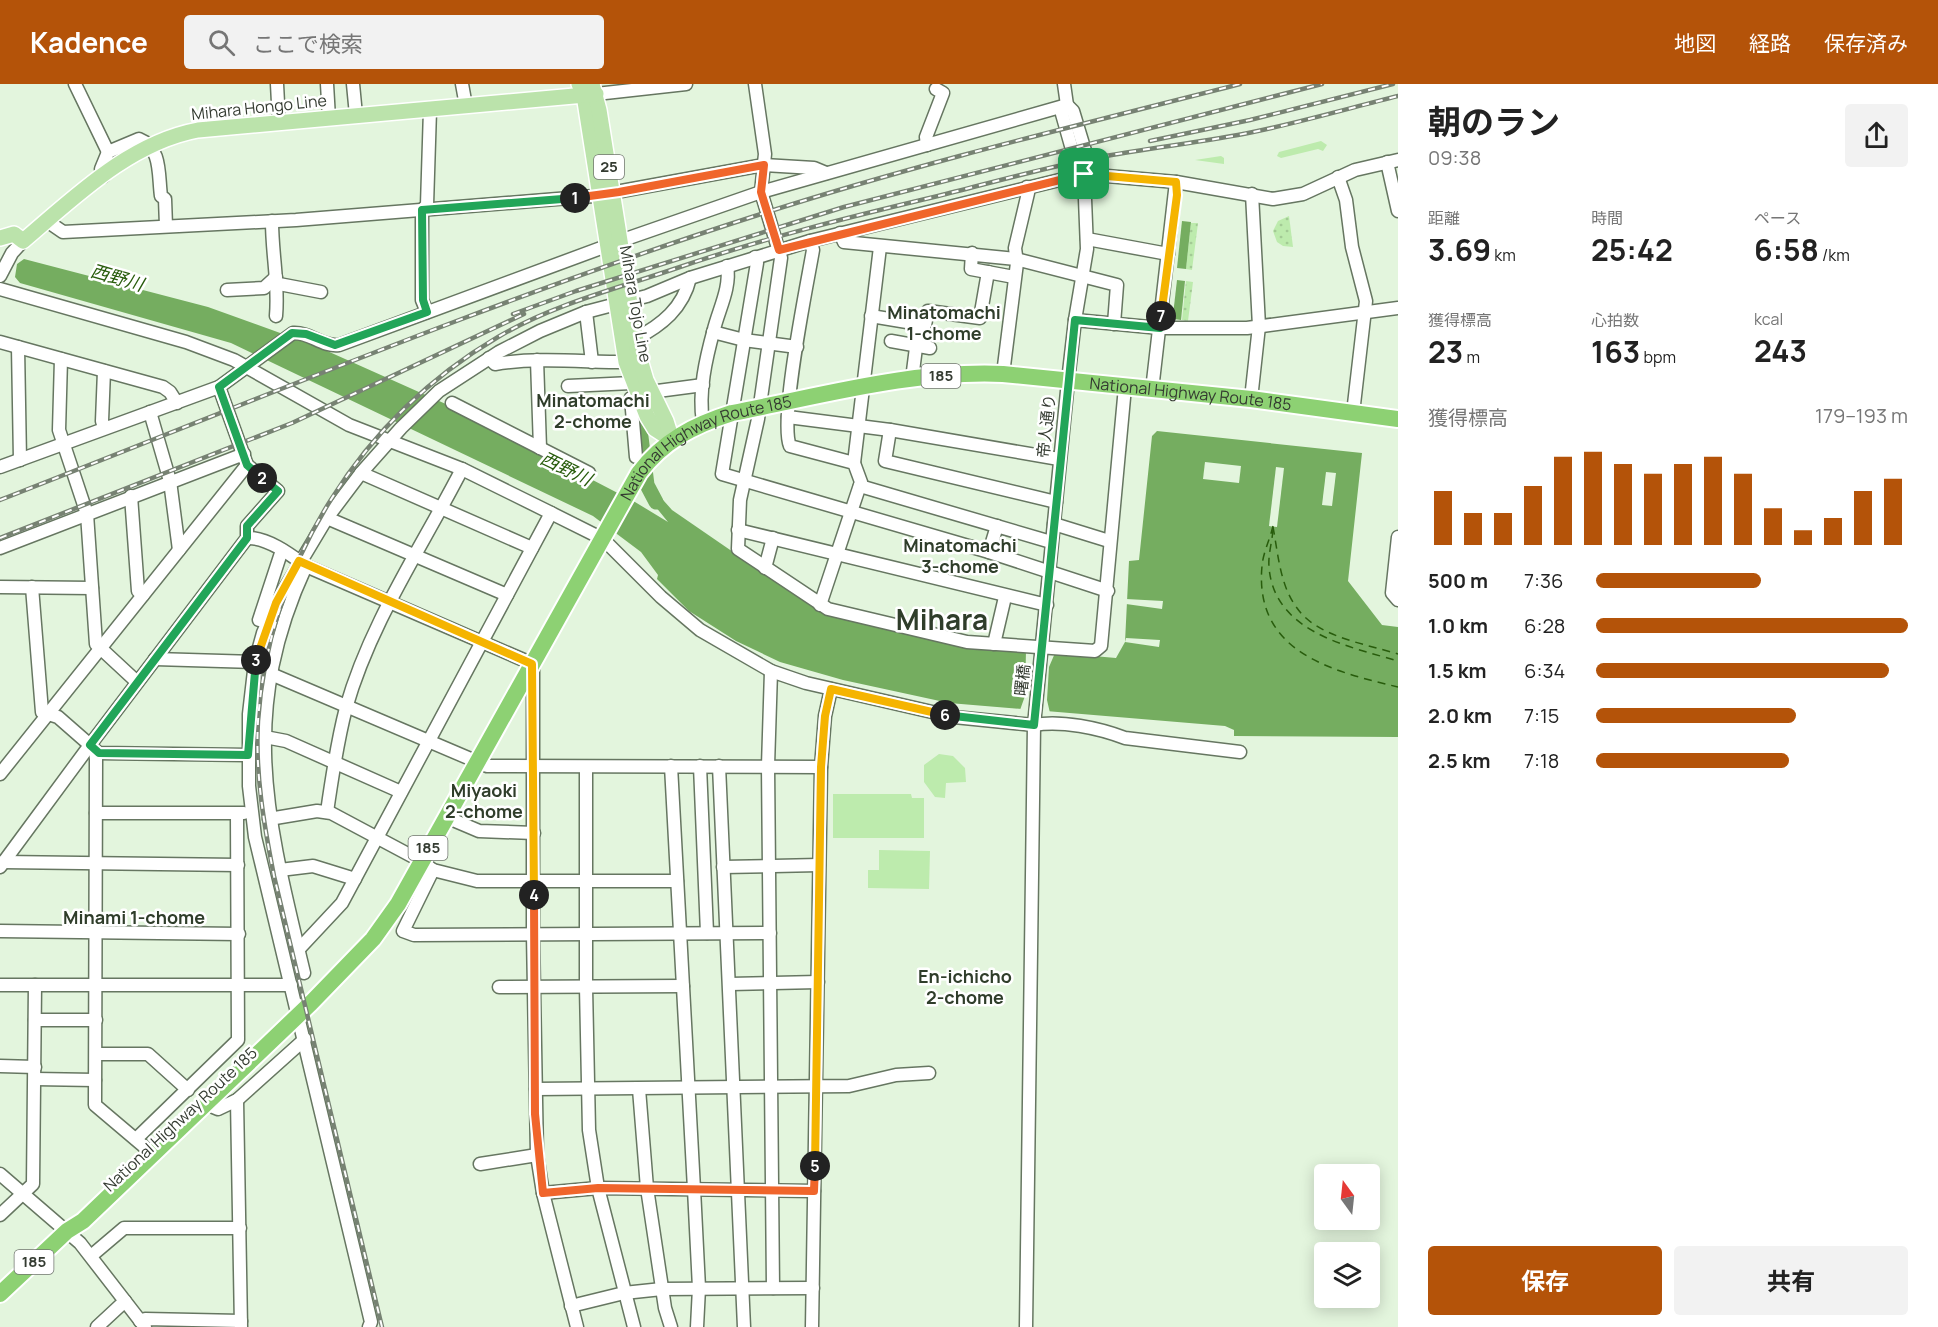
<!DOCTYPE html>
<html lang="ja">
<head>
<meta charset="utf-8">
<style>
  :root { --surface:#fff; --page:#f2f2f2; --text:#222; --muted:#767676; --accent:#b45309 }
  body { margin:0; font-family:Manrope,"Noto Sans JP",sans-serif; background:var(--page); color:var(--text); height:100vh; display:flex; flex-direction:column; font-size:22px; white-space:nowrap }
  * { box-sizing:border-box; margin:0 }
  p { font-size:20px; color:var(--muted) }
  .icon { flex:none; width:33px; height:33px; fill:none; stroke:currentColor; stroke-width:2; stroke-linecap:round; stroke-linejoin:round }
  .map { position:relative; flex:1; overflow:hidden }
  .side { display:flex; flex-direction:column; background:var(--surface); width:540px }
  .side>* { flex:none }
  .needle { width:39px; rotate:345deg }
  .fabs { position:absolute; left:1314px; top:1080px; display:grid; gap:12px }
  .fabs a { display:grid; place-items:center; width:66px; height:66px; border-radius:6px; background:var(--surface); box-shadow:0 3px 15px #0003; font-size:30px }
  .pin { position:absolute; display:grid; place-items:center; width:51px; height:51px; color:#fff; margin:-26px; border-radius:12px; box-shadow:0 3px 9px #0006 }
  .km { position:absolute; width:30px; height:30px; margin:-15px; border-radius:50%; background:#222; color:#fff; font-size:16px; line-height:30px; text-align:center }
  .round { display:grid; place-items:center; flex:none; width:63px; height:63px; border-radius:6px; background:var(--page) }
  .head { display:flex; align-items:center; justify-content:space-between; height:102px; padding:0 30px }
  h1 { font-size:33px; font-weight:700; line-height:45px }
  .metrics { display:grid; grid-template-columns:repeat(3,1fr); gap:9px; height:102px; padding:6px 30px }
  .metrics div { display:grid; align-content:center }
  .metrics b { font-size:30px; font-weight:700 }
  .metrics small { font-size:16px; font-weight:400 }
  .metrics p { font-size:16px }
  .chart { height:168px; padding:12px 30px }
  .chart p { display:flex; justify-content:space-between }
  .chart svg { width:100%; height:108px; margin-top:6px; stroke:var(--accent); stroke-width:6 }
  .primary-button { display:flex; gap:12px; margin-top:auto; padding:12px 30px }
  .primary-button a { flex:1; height:69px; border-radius:6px; background:var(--accent); color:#fff; font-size:24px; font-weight:700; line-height:69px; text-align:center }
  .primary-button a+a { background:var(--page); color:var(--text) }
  ul { padding:0 30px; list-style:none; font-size:20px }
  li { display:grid; grid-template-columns:96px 72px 1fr; align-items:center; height:45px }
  li i { height:15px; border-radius:8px; background:var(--accent) }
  header { display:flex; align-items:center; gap:36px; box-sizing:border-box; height:84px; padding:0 30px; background:var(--accent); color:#fff }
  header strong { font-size:28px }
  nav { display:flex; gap:33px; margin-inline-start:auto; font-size:21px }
  .search { width:420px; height:54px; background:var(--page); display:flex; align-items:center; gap:15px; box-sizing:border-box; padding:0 21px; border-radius:6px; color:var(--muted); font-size:22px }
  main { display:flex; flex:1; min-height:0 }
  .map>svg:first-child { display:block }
  .grass { fill:url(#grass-dots) }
  .garden { fill:#bdebad }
  .water { fill:#75ad60 }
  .pier { fill:#e3f5dd }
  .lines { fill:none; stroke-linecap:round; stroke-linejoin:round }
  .river { stroke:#75ad60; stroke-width:15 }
  .ferry { stroke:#285c0c; stroke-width:1.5; stroke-dasharray:8 6; stroke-linecap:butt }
  .minor-casing { stroke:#667661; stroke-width:15 }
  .major-casing { stroke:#fff; stroke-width:18 }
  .highway-casing { stroke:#fff; stroke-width:20 }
  .minor { stroke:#fff; stroke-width:12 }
  .major { stroke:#bbe3ab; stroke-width:15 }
  .highway { stroke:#8dd173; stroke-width:16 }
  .rail-casing { stroke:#778273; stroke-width:4.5 }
  .rail { stroke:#fff; stroke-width:2; stroke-dasharray:7; stroke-linecap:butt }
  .split-1-casing { stroke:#fff; stroke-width:12 }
  .split-2-casing { stroke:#fff; stroke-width:12 }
  .split-3-casing { stroke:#fff; stroke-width:12 }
  .split-4-casing { stroke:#fff; stroke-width:12 }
  .split-5-casing { stroke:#fff; stroke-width:12 }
  .split-6-casing { stroke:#fff; stroke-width:12 }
  .split-7-casing { stroke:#fff; stroke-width:12 }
  .split-8-casing { stroke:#fff; stroke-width:12 }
  .split-1 { stroke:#f0652b; stroke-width:8 }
  .split-2 { stroke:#22a559; stroke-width:8 }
  .split-3 { stroke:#22a559; stroke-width:8 }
  .split-4 { stroke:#f5b400; stroke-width:8 }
  .split-5 { stroke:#f0652b; stroke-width:8 }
  .split-6 { stroke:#f5b400; stroke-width:8 }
  .split-7 { stroke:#22a559; stroke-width:8 }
  .split-8 { stroke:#f5b400; stroke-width:8 }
  .labels { text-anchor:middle; stroke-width:5; stroke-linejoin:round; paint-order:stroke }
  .shield { fill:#fff; stroke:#71766f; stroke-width:1.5 }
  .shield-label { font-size:15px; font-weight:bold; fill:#343b31 }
  .street-label { font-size:16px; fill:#343b31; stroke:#fff }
  .water-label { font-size:18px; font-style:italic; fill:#285c0c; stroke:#fff }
  .neighbourhood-label { font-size:18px; font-weight:bold; fill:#2f3d2a; stroke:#fff }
  .town-label { font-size:28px; font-weight:bold; fill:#2f3d2a; stroke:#fff }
</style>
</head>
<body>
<header>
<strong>Kadence</strong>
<div class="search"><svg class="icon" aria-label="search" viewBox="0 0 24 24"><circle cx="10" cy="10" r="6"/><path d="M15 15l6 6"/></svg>ここで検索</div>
<nav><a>地図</a><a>経路</a><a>保存済み</a></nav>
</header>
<main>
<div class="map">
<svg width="1398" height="1243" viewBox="0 0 1398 1243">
  <defs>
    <pattern id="grass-dots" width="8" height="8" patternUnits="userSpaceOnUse" patternTransform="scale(1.5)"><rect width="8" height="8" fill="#bdebad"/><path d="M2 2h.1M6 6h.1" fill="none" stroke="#a3ca95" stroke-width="1.8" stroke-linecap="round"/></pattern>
  </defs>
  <rect width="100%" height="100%" fill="#e3f5dd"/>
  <g class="grass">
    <polygon points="1289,132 1293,163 1283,162 1277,158 1273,147 1278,137"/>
    <polygon points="1191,139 1198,139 1192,186 1186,185"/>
    <polygon points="1186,197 1193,198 1188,237 1182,236"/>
  </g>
  <g class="garden">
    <polygon points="1321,57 1327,61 1323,67 1318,65 1281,74 1277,72 1279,68"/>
    <polygon points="1221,72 1224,74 1224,80 1195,76"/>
    <polygon points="939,670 953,672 965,684 966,698 946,699 945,714 935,713 924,698 924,681"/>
    <polygon points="833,710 911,710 912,714 924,714 924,754 833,754"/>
    <polygon points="879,766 930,767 929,805 868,804 868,786 879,786"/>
  </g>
  <g class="water">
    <polygon points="1182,137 1191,138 1186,185 1177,184"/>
    <polygon points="24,175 208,223 316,262 448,321 635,418 668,438 642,406 650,396 656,408 672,426 819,527 966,561 1116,574 1125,558 1129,477 1139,476 1152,352 1157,347 1362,369 1348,497 1382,541 1398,543 1398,653 1234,652 1234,646 1225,642 949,619 843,596 780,578 736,557 689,527 657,495 658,491 641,468 593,432 231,259 20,199 15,193 17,180"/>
    <polygon points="1177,196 1185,197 1181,236 1174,235 1173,231"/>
  </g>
  <g class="pier">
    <polygon points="1205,378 1241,382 1239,399 1203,395"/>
    <polygon points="1276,383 1284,384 1277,443 1269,442"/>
    <polygon points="1326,388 1336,389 1332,422 1322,421"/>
    <polygon points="1126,515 1163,517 1162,525 1126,520"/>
    <polygon points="1126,554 1160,556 1159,563 1125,558"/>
    <polygon points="1026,566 1055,569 1049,583 1047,616 1050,629 1020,626 1025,612"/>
  </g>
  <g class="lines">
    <polyline class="river" points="639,337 647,401 656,418"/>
    <g class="ferry">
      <path d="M 1273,442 C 1270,455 1263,469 1262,482 C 1254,568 1331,587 1398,603"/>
      <path d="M 1273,443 C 1278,469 1280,502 1297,524 C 1317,553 1366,560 1398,570"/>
      <path d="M 1273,446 C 1272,458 1268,471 1269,483 C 1274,548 1347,562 1398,577"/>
    </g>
    <g class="minor-casing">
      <g id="minor">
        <polyline points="75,0 108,68"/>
        <polyline points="277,0 279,38"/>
        <polyline points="327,0 329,34"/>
        <polyline points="353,0 356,31"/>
        <polyline points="462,0 466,22"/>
        <polyline points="755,0 765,70 761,108 781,174 758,335 740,416 738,465 828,525 967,558 1095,567 1101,562 1125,303"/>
        <polyline points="1064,0 1067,21 1062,30 1077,83 1084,90"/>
        <polyline points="596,10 686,0"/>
        <polyline points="1067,21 1073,27 1089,80 1084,90"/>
        <polyline points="927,61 926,53 943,9 936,5"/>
        <polyline points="1387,78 1398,127"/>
        <path d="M 104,92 L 101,85 L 108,68 L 139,55 C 162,64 158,90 161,112 L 165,115 L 166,142"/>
        <polyline points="1338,93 1346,116 1352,163 1366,217 1353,329"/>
        <polyline points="47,137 63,148 296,136 594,112 764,81 814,84 826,89"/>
        <path d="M 272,137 C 272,171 279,199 276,232"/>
        <polyline points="840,149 844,158 1016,175 1117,201 1114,240"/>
        <polyline points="1087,155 1168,170"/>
        <path d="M 810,157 L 813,166 C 807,201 779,337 790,362 L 854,379 L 861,398 L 820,521"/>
        <polyline points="972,169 971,185 1014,193"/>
        <polyline points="755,173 757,179 722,390 989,468 1108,507"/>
        <polyline points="0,192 12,169 23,157"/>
        <polyline points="279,200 321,208"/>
        <path d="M 0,205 L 186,258 L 234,276 L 349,341 L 462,385 L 551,429 L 603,455 L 661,513 L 700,546 L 771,587 L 806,599 L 954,633 L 1034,641 C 1061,636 1099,644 1125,654 L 1240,668"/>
        <polyline points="227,206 264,204 276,193"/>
        <polyline points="427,228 422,216 422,126 427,121 430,26"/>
        <polyline points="586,228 592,278"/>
        <polyline points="871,232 925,241 928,227 980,234 988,188"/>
        <polyline points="1075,236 1160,244 1247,244 1398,224"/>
        <polyline points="713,248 744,256 797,263"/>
        <path d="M 635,255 C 662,241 683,224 690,194"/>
        <polyline points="891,257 930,264"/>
        <polyline points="0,258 163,303 170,308 177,319"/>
        <polyline points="18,263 20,376"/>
        <path d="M 489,274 L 495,280 C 538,273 582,278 626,278"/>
        <polyline points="61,275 59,346 87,430 96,560 137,598"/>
        <polyline points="537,276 540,364"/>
        <polyline points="1003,290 1017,179 1015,164 1028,109 1027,103"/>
        <polyline points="912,295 919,240"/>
        <polyline points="568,302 632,299"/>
        <polyline points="1152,306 1176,98"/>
        <polyline points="650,308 703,301"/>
        <polyline points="1251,315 1259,242 1252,110"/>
        <polyline points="452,319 589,389"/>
        <polyline points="150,328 170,397 179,466"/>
        <polyline points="788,333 890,346 1059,375"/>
        <path d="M 703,338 C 698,308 706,274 714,245 C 719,225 731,203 727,182"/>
        <polyline points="104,343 102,337 104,287"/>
        <polyline points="890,346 885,377 1056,418"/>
        <polyline points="636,373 631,314 637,312"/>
        <polyline points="854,379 880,163"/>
        <path d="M 0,383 L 219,303 L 293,249 C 310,248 322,263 339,261 L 620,157 L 761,108 L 1067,21"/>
        <polyline points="361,389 532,464"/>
        <polyline points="860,402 1051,458"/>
        <polyline points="131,412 138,507 143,511"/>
        <polyline points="327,434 507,511"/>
        <polyline points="1054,440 1109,457"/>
        <polyline points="738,446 1047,521"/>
        <polyline points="1398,453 1392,509 1398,516"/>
        <path d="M 247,454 C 267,453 291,471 306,482 L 533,580 L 533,851 L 537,1071 L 543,1109 L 577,1243"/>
        <polyline points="0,464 244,370"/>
        <polyline points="989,468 997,442"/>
        <polyline points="765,484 773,454"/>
        <polyline points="0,503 92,504"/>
        <polyline points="268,538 259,536 282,466"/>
        <polyline points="994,560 1005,513"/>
        <polyline points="155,575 255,578"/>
        <polyline points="771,587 768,682 773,1204"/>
        <polyline points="271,590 487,682 821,683"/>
        <polyline points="265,653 286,657 401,708"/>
        <polyline points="95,666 99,669 248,671"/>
        <polyline points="671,682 694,1105 699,1204 697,1243"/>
        <polyline points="700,682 707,849"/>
        <polyline points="719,682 744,1243"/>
        <polyline points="586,683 586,903 589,1046 598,1104 634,1243"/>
        <polyline points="0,690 247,381 219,303"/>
        <path d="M 327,728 C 332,693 337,658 346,624 C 370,539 422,463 462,385"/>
        <polyline points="96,729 244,729"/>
        <polyline points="446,733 479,747 534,749"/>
        <polyline points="269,735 317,727 331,729 421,777 433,786 477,797 677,797"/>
        <polyline points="3,778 238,781"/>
        <polyline points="0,783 90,661 58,633 42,628 32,503"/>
        <polyline points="723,783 819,781"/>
        <polyline points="280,786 313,782 355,795"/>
        <polyline points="433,786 403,847 414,851 770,849"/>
        <polyline points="0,847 239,850"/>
        <polyline points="299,865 342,819 551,429"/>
        <path d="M 304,889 C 268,738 237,631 306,482"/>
        <polyline points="730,900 818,898"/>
        <polyline points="0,901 291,901"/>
        <polyline points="499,903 683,902"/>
        <polyline points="35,936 96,936"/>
        <polyline points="96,970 148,970 188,1006"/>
        <polyline points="0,982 35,983"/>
        <polyline points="35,995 95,996"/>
        <polyline points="536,1005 849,1002 896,991 929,989"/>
        <polyline points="639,1005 647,1104 665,1224 671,1243"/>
        <polyline points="237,1016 241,1243"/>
        <polyline points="206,1020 218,1025 237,1016 305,955"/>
        <polyline points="136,1055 238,956 237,730"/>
        <polyline points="147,1065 95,1021 96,675 95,666 90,661 247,454 247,442 278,407 247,381"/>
        <polyline points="480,1080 537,1071"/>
        <polyline points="0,1090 80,1159 145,1243"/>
        <polyline points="543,1109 598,1104 814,1107"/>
        <polyline points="0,1131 33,1100 35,901"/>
        <polyline points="91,1172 124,1144 240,1144"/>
        <polyline points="571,1222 624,1209 662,1205 813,1204"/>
        <polyline points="140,1237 145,1235 241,1237"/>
        <polyline points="97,1243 125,1217"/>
        <polyline points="369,1243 371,1238 357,1179 255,753 249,702 249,630 255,578 263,549 276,519 327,434 361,389 401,344 439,307 499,268 540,247 586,228 647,212 690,194 810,157 1084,90 1176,98 1273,115 1303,110 1355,86 1398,76"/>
        <polyline points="812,1243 821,683 825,632 831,605"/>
        <polyline points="1026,1243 1034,641 1068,297 1075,236 1087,165 1084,90"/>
      </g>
    </g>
    <g class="major-casing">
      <g id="major">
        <polyline points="579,0 584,11 626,278 647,332 655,345 672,356"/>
        <polyline points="592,0 599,26 638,269 646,296 666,337 672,356"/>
        <path d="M 0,154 L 14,150 L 23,157 C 75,113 129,59 198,46 L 596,10"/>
      </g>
    </g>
    <g class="highway-casing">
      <g id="highway">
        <path id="s1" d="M 0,1210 L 67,1147 L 83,1137 L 311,919 L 373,855 L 398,820 L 639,389 C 663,357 694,341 732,329 C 821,312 912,286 1003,290 L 1251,315 L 1398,335"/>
      </g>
    </g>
    <use href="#minor" class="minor"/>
    <use href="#major" class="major"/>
    <use href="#highway" class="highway"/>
    <g class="rail-casing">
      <g id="rail">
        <polyline points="1150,57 1250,36 1393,0"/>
        <polyline points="513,230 576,207 844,123 1322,0"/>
        <path d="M 0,416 C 251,318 501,213 758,131 C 916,80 1079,41 1240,0"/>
        <polyline points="0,454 292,339 524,230"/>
        <path d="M 382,1243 L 274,792 C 264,741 255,689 258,637 C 269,478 362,333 498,253 C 552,221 615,205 674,185 C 761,155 849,133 938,112 C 994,98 1050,82 1106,72 C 1155,63 1205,58 1253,48 C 1302,38 1350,24 1398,12"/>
      </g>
    </g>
    <use href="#rail" class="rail"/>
  </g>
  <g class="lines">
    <g class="split-1-casing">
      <polyline id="split-1" points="575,114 619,108 764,81 761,108 779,166 1084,90"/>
    </g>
    <g class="split-2-casing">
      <polyline id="split-2" points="262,394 247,381 219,303 292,249 306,250 335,261 427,228 423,216 422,126 575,114"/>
    </g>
    <g class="split-3-casing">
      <polyline id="split-3" points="256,576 248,671 99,669 90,661 247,454 247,442 278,407 262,394"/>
    </g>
    <g class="split-4-casing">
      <polyline id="split-4" points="256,576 276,519 299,477 532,580 534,811"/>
    </g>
    <g class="split-5-casing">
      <polyline id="split-5" points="534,811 535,1030 543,1109 598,1104 814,1107 815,1082"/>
    </g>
    <g class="split-6-casing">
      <polyline id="split-6" points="815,1082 821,683 825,632 831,605 945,631"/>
    </g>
    <g class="split-7-casing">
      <polyline id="split-7" points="945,631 1034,641 1075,236 1160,244 1161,232"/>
    </g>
    <g class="split-8-casing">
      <polyline id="split-8" points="1084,90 1176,98 1177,111 1161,232"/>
    </g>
    <use href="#split-1" class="split-1"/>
    <use href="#split-2" class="split-2"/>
    <use href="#split-3" class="split-3"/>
    <use href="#split-4" class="split-4"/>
    <use href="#split-5" class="split-5"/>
    <use href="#split-6" class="split-6"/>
    <use href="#split-7" class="split-7"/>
    <use href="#split-8" class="split-8"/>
  </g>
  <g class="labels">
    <g class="shield">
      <rect x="594" y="71" width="30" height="24" rx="4.5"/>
      <rect x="921.5" y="280" width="39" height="24" rx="4.5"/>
      <rect x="408.5" y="752" width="39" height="24" rx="4.5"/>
      <rect x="14.5" y="1166" width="39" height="24" rx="4.5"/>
    </g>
    <g class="shield-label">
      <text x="609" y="88">25</text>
      <text x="941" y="297">185</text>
      <text x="428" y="769">185</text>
      <text x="34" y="1183">185</text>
    </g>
    <g class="street-label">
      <text transform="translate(259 23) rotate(-6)" y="6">Mihara Hongo Line</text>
      <text transform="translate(636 220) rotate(80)" y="6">Mihara Tojo Line</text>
      <text dy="6" stroke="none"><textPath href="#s1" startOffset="1628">National Highway Route 185</textPath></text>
      <text transform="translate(1046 342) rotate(-84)" y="6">帝人通り</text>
      <text dy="6" stroke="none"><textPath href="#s1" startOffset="1124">National Highway Route 185</textPath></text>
      <text transform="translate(1022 596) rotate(-84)" y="6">曙橋</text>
      <text transform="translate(180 1035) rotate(-43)" y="6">National Highway Route 185</text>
    </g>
    <g class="water-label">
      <text transform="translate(117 194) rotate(16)" y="6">西野川</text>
      <text transform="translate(566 385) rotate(26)" y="6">西野川</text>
    </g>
    <g class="neighbourhood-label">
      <text x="944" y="235">Minatomachi<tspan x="944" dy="21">1-chome</tspan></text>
      <text x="593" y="323">Minatomachi<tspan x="593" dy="21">2-chome</tspan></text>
      <text x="960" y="468">Minatomachi<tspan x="960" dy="21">3-chome</tspan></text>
      <text x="484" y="713">Miyaoki<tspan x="484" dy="21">2-chome</tspan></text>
      <text x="134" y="840">Minami 1-chome</text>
      <text x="965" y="899">En-ichicho<tspan x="965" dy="21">2-chome</tspan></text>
    </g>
    <g class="town-label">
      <text x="942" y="546">Mihara</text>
    </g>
  </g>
</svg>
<div class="fabs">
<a><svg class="needle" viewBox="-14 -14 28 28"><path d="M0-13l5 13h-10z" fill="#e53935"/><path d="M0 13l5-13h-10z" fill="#767676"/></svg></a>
<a><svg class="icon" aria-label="layers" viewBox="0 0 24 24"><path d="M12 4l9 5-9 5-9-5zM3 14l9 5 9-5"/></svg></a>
</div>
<div class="pin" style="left:1084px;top:90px;background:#1e9e55"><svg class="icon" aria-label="arrive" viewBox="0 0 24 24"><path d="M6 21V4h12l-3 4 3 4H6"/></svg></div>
<b class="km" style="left:575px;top:114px">1</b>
<b class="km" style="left:262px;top:394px">2</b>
<b class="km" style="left:256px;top:576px">3</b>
<b class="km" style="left:534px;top:811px">4</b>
<b class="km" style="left:815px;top:1082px">5</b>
<b class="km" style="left:945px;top:631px">6</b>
<b class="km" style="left:1161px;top:232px">7</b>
</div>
<section class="side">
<div class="head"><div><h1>朝のラン</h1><p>09:38</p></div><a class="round"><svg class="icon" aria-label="share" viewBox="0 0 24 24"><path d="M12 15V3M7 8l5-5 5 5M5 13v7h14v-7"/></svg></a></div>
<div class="metrics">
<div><p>距離</p><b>3.69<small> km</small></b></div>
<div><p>時間</p><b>25:42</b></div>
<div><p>ペース</p><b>6:58<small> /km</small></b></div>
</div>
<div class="metrics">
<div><p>獲得標高</p><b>23<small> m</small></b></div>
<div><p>心拍数</p><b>163<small> bpm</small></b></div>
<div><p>kcal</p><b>243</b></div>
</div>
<div class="chart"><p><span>獲得標高</span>179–193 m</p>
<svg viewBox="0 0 160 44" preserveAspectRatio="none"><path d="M5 44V22M15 44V31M25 44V31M35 44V20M45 44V8M55 44V6M65 44V11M75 44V15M85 44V11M95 44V8M105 44V15M115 44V29M125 44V38M135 44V33M145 44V22M155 44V17"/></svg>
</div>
<ul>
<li><b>500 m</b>7:36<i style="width:53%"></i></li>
<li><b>1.0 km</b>6:28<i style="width:100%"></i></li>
<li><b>1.5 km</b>6:34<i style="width:94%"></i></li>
<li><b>2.0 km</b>7:15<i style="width:64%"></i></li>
<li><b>2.5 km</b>7:18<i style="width:62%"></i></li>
</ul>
<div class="primary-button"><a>保存</a><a>共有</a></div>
</section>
</main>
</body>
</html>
